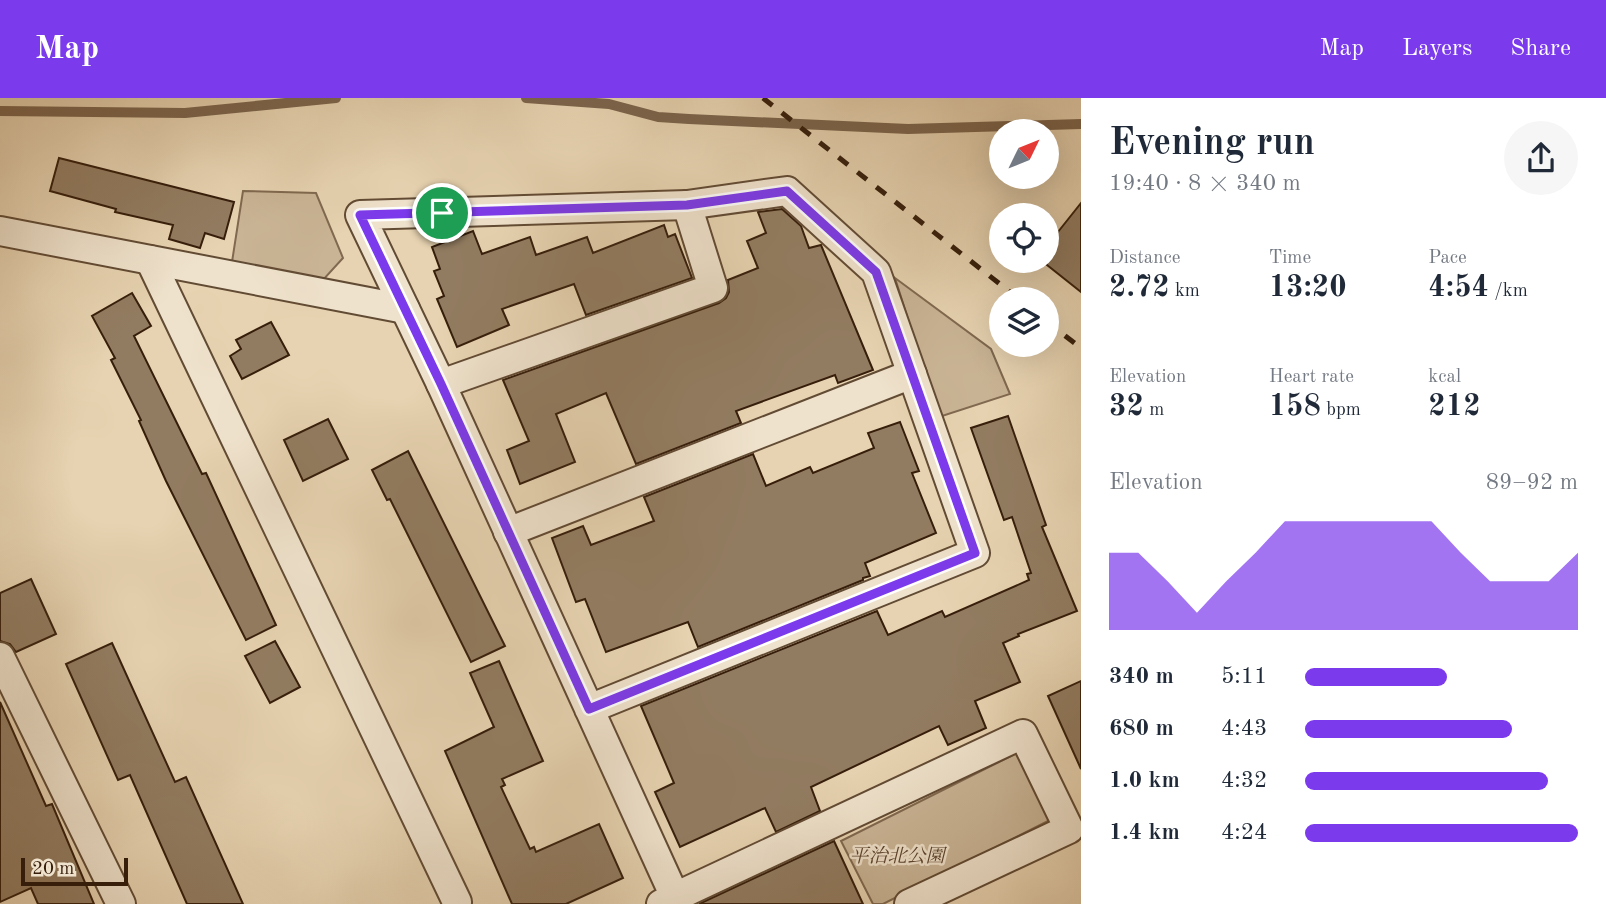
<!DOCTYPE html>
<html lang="en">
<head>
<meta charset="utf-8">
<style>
  :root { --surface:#fff; --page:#f6f6f7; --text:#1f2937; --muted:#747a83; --accent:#7c3aed }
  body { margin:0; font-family:"Old Standard TT","Noto Serif JP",serif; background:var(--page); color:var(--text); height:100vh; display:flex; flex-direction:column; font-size:26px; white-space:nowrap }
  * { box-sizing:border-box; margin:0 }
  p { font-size:23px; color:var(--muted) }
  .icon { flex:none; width:38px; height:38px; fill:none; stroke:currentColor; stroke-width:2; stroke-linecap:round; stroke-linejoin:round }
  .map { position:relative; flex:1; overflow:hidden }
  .sheet { display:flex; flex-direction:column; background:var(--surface); width:525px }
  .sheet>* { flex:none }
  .needle { width:46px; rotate:47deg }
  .controls { position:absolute; left:989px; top:21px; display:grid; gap:14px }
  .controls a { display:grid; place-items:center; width:70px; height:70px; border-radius:50%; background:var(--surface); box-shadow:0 7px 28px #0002; font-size:35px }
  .scale { position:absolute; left:21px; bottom:18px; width:107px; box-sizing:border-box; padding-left:7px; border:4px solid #361e0b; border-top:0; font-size:19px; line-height:24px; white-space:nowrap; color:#361e0b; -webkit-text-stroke:5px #efe2cc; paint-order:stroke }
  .pin { position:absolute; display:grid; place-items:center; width:60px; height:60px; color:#fff; margin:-30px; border:4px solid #fff; border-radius:50%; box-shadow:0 2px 7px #0007 }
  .round { display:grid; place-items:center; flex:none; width:74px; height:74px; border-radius:37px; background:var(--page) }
  .overview { display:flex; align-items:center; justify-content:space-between; height:119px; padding:0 28px }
  h1 { font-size:38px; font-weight:700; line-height:52px }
  .stats { display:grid; grid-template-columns:repeat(3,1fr); gap:10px; height:119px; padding:7px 28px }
  .stats div { display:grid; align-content:center }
  .stats b { font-size:30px; font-weight:700 }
  .stats small { font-size:19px; font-weight:400 }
  .stats p { font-size:19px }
  .chart { height:196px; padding:14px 28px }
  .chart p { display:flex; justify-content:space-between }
  .chart svg { width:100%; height:126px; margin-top:7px; fill:var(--accent); opacity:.7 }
  ul { padding:0 28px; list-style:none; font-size:23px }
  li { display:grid; grid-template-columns:112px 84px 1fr; align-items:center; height:52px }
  li i { height:18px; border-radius:9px; background:var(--accent) }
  header { display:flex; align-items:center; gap:42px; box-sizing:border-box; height:98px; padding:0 35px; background:var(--accent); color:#fff }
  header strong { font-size:33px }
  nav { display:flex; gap:38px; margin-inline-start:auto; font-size:24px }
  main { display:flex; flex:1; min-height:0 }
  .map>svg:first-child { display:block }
  .green { fill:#c9b495; stroke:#806950; stroke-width:2 }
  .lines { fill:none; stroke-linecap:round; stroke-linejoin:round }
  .stream { stroke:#7c654d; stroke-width:10 }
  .building { fill:#927c61; stroke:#361e0b; stroke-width:2 }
  .street-casing { stroke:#624b34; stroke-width:32 }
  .street { stroke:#efe2cc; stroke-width:28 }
  .rail { stroke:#361e0b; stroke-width:5; stroke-dasharray:12 12; stroke-linecap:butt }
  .route-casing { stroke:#fff; stroke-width:14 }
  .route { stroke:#7c3aed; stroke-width:9 }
  .labels { text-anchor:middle; stroke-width:5; stroke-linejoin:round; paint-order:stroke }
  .park-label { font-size:19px; font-style:italic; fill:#5b442e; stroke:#efe2cc }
</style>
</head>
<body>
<header>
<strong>Map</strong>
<nav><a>Map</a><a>Layers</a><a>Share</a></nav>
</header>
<main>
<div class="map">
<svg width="1081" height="806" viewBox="0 0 1081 806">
  <rect width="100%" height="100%" fill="#e7d3b1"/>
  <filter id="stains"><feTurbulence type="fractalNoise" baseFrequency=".00286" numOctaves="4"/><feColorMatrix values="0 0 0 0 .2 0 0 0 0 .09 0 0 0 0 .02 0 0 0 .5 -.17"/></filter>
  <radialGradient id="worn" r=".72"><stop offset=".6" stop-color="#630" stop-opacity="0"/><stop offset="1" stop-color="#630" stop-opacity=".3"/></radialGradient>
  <g class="green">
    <polygon points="243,93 316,95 343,160 323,182 232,164"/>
    <polygon points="895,180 991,251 1010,296 939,319"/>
    <polygon points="1019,654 1052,721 883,806 873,806 841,743"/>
  </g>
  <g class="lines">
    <g class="stream">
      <polyline points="526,0 609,6 658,19 689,21 908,31 1081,26"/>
      <polyline points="0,13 185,15 336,0"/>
    </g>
  </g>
  <g class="building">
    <polygon points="59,60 234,104 224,141 205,135 200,150 169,141 173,127 115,114 116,111 50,93"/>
    <polygon points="1081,105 1081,194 1042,163 1046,163 1046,149"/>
    <polygon points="782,111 801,128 809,150 821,147 873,272 838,285 835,277 736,313 741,325 636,366 606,295 556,316 575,364 520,386 507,352 529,343 503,282 719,205 726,200 729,194 728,182 758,170 747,143 766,135 758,114"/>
    <polygon points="664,127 668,139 675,136 692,180 586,217 574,186 502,211 509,227 457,249 437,201 444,198 434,173 440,171 432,149 473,133 482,156 530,139 536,157 587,139 593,155"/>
    <polygon points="132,195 151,228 134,238 202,376 206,375 276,527 246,542 166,383 139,323 141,322 111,262 115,260 92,218"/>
    <polygon points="271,224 289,257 242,281 230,258 241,251 236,242"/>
    <polygon points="1008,318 1046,427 1042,429 1077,513 1018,536 1019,538 1003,545 1020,584 975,603 986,630 948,647 939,628 811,689 820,713 776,734 765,710 680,749 655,694 674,685 641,608 877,513 888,537 942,513 945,519 1029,482 1027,476 1031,475 1012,419 1004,422 971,330"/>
    <polygon points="328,321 348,361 303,383 284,342"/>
    <polygon points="900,324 919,373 912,375 936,435 865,465 870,478 863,480 863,482 698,549 688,524 606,554 585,501 576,504 552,440 583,428 591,447 654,423 644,399 753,356 766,388 810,369 813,375 874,350 868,335"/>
    <polygon points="408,353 505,548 471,564 390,401 387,402 372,372"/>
    <polygon points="31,481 56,536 16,554 10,546 0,543 0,495"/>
    <polygon points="275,543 300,589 270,605 245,558"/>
    <polygon points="112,545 175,684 186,679 243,806 187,806 130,677 118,682 66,566"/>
    <polygon points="499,563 543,663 502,681 505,687 501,689 530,751 534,749 536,754 599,726 623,780 566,806 512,806 445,653 494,629 470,575"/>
    <polygon points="1081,583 1081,671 1048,598"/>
    <polygon points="0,604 46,708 52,706 94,806 38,806 31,790 0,804"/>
    <polygon points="834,743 863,806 699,806"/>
  </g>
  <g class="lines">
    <g class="street-casing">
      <g id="street">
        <polyline points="0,133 405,211"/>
        <polyline points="150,162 457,804"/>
        <polyline points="441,286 360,117 687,107"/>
        <polyline points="508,434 912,276"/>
        <polyline points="0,559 121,806"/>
        <polyline points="589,611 975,455 876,174 787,93 687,107 713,190 441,286 675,799 661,806"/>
        <polyline points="678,806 675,799 1023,636 1069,731 909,806"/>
      </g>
    </g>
    <use href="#street" class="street"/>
    <g class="rail">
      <polyline points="763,0 1019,201"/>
      <polyline points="1046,223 1081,250"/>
    </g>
  </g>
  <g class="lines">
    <g class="route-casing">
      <polygon id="route" points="787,93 876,174 975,455 589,611 441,286 360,117 687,107"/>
    </g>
    <use href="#route" class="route"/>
  </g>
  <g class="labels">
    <g class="park-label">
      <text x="897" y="764">平治北公園</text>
    </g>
  </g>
  <rect width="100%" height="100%" filter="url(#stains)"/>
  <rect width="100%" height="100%" fill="url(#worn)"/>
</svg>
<div class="controls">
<a><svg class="needle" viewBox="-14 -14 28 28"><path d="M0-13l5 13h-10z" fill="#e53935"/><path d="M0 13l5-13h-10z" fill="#747a83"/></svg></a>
<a><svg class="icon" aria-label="locate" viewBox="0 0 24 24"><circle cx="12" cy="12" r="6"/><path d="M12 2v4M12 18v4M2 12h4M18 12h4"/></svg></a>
<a><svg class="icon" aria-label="layers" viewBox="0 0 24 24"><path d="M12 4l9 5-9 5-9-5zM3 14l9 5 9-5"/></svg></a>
</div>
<div class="scale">20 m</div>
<div class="pin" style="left:442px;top:115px;background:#1e9e55"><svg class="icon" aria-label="arrive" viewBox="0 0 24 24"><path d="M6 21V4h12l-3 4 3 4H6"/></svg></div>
</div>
<section class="sheet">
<div class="overview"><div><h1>Evening run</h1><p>19:40 · 8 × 340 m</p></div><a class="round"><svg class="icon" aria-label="share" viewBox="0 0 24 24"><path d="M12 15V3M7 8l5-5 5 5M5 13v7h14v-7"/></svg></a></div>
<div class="stats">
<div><p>Distance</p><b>2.72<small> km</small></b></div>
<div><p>Time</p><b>13:20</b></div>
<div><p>Pace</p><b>4:54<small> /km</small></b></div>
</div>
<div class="stats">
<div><p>Elevation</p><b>32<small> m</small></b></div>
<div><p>Heart rate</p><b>158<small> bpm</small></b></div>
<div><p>kcal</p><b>212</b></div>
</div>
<div class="chart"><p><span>Elevation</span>89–92 m</p>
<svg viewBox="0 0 160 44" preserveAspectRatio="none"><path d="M0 44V17L10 17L20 27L30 38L40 27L50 17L60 6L70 6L80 6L90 6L100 6L110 6L120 17L130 27L140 27L150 27L160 17V44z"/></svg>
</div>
<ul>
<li><b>340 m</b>5:11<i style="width:52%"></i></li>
<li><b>680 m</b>4:43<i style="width:76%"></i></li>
<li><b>1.0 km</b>4:32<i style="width:89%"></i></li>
<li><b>1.4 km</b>4:24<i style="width:100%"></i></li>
</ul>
</section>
</main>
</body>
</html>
